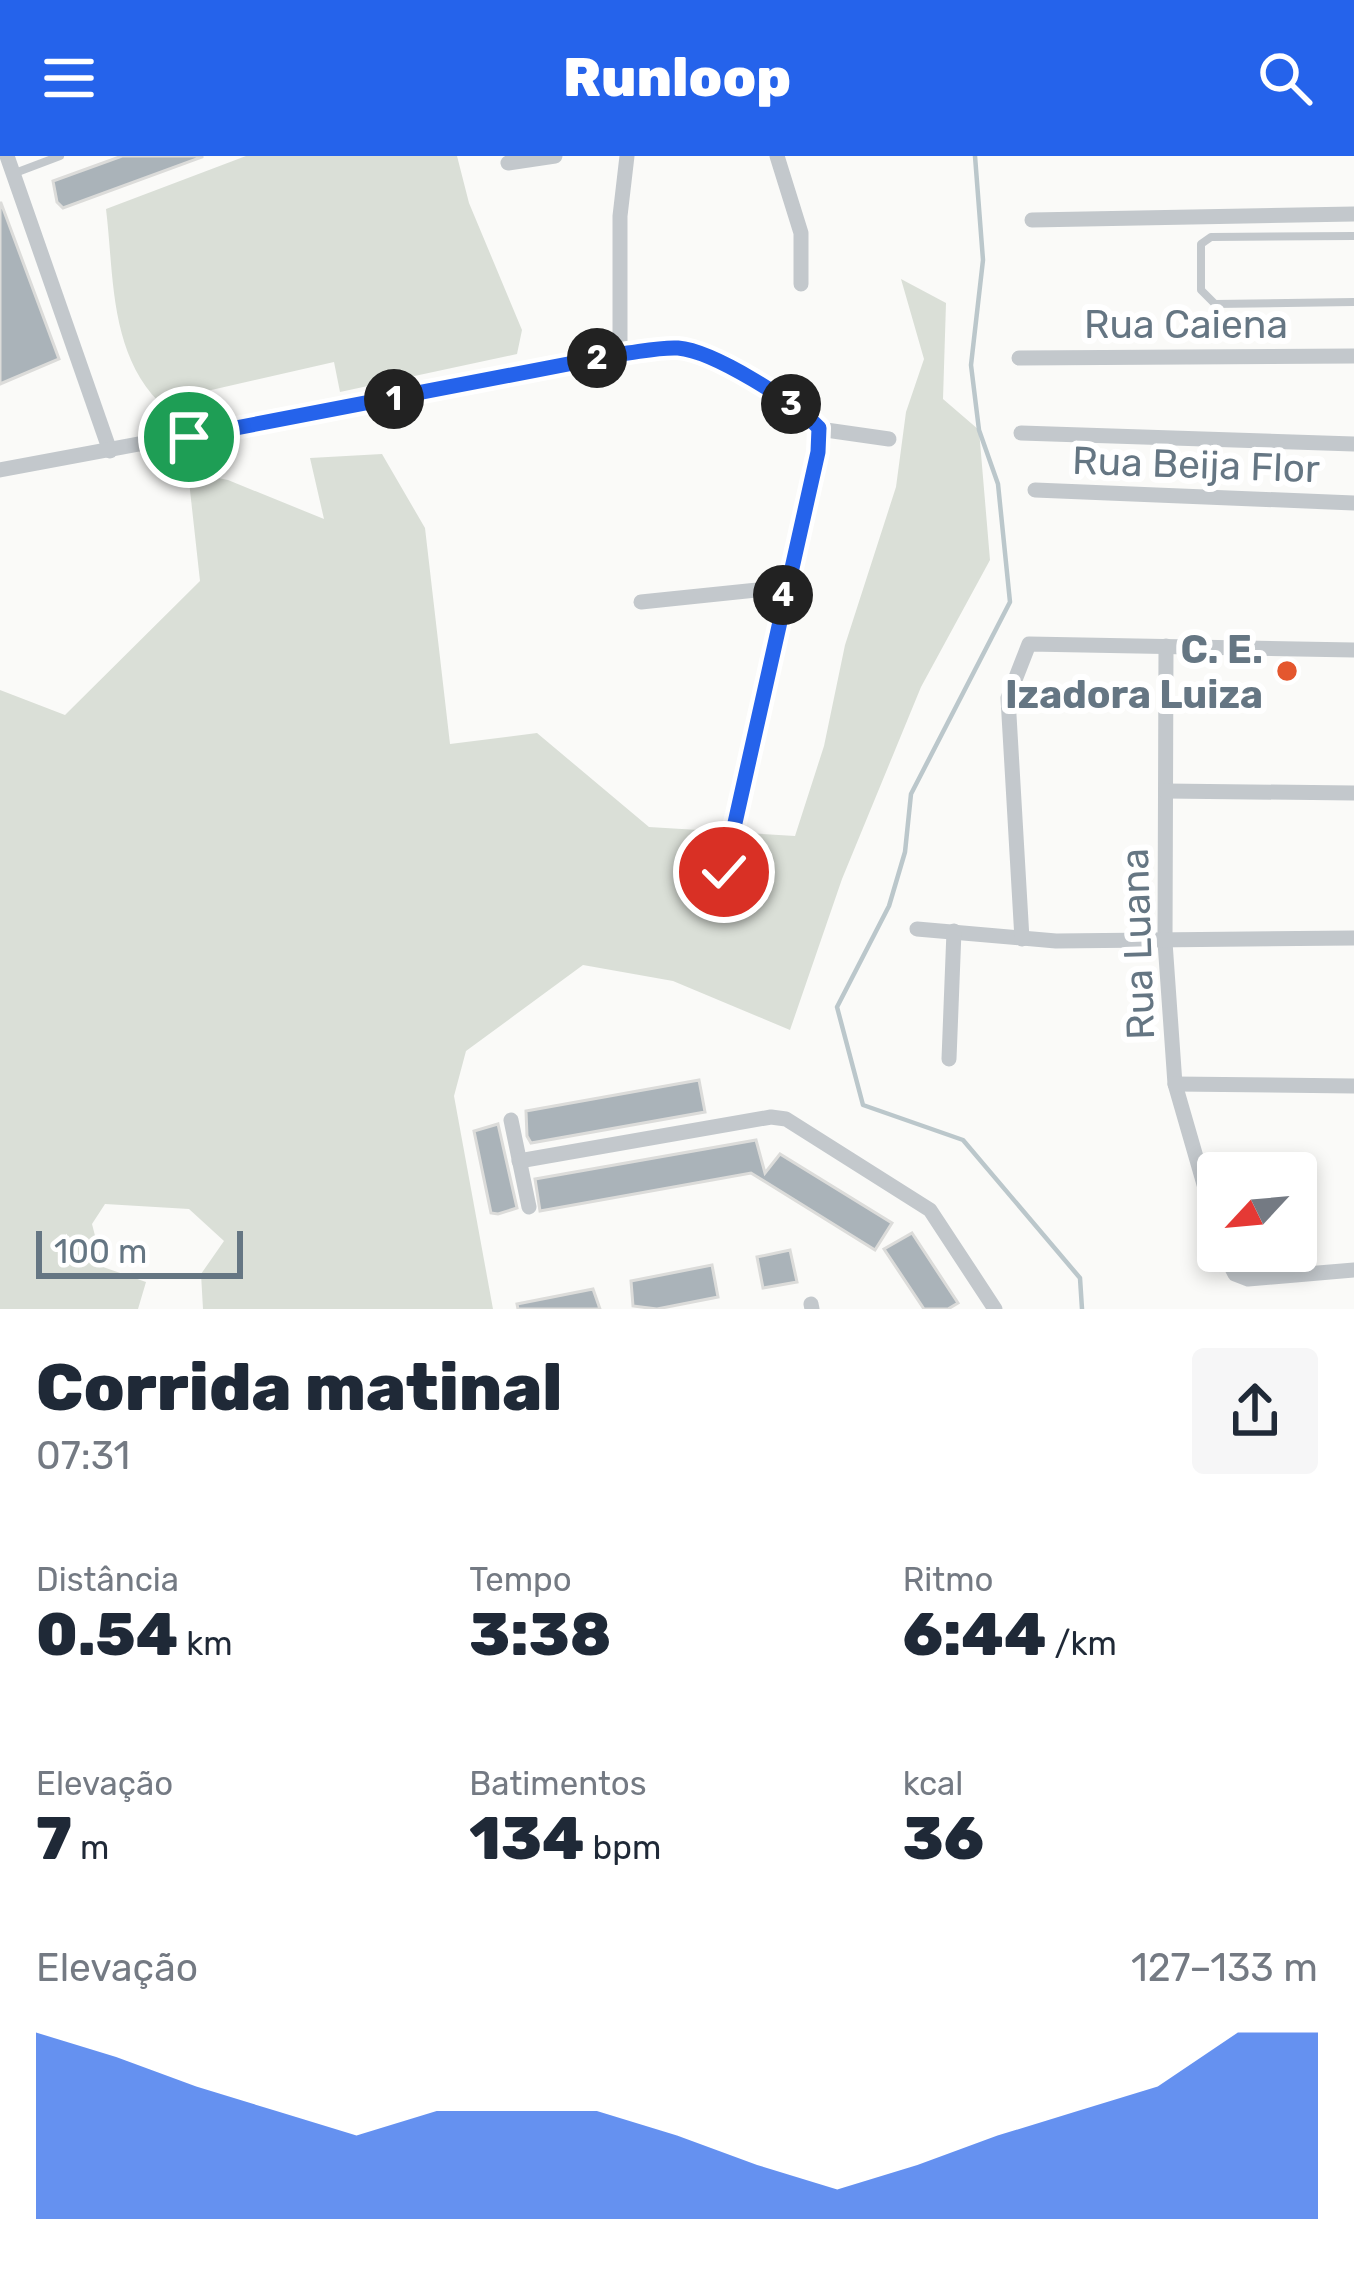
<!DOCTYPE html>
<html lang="pt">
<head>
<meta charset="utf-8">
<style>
  :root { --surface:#fff; --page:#f6f6f7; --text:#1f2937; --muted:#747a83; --accent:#2563eb }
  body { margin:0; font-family:Rubik,sans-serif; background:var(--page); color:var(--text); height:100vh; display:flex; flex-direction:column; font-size:45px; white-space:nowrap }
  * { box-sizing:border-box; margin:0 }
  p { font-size:39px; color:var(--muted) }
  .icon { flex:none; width:66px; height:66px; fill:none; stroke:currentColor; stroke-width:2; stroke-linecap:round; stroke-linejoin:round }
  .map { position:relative; height:1153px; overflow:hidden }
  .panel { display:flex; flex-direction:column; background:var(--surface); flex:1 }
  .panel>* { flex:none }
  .needle { width:78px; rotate:244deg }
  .controls { position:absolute; left:1197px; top:996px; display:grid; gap:24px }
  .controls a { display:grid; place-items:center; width:120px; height:120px; border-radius:12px; background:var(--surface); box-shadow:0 6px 18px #0003; font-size:60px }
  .scale { position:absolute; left:36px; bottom:30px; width:207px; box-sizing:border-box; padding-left:12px; border:6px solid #657683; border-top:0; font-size:33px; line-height:42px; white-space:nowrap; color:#657683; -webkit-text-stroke:9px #fff; paint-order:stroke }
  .pin { position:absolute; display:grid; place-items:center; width:102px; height:102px; color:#fff; margin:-51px; border:6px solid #fff; border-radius:50%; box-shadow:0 3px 12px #0007 }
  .km { position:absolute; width:60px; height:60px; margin:-30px; border-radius:50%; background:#222; color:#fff; font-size:33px; line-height:60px; text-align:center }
  .round { display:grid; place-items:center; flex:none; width:126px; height:126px; border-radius:12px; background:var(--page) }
  .summary { display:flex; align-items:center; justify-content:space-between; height:204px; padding:0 36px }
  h1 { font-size:66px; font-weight:800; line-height:90px }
  .stats { display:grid; grid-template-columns:repeat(3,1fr); gap:18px; height:204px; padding:12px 36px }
  .stats div { display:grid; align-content:center }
  .stats b { font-size:60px; font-weight:800 }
  .stats small { font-size:33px; font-weight:400 }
  .stats p { font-size:33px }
  .chart { height:336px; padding:24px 36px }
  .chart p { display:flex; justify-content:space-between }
  .chart svg { width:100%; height:216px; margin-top:12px; fill:var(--accent); opacity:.7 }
  header { display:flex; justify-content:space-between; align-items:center; height:156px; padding:0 36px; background:var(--accent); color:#fff; font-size:54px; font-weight:800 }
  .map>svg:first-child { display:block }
  .green { fill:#dadfd7 }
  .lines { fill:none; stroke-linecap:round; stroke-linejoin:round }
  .stream { stroke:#bbc7cb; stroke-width:4.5 }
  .building { fill:#aab3b9; stroke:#dcdcda; stroke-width:3 }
  .lane { stroke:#c3c8cc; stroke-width:8 }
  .street { stroke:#c3c8cc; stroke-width:15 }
  .route-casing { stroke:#fff; stroke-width:24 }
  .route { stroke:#2563eb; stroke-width:15 }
  .poi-dot { fill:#e4572e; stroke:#fff; stroke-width:4.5 }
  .labels { text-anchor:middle; stroke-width:12; stroke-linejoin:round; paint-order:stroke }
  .street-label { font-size:39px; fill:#657683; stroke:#fff }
  .poi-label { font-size:39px; font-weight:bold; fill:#657683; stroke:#fff; text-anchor:end }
</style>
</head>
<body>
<header><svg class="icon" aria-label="menu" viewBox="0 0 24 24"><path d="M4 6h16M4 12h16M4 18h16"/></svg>Runloop<svg class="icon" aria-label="search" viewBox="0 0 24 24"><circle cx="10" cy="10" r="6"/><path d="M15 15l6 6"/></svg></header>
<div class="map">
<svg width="1354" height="1153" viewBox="0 0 1354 1153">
  <rect width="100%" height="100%" fill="#fafaf8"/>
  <g class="green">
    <path d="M 246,0 L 457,0 L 469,47 L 522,174 L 517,198 L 340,236 L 334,206 L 159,246 C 109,195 114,118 106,53 Z"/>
    <polygon points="901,123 946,147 943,243 979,274 990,404 921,531 842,723 790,874 673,825 583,809 466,895 454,940 493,1153 203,1153 201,1118 224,1085 189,1053 105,1048 92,1068 103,1111 146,1126 138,1153 0,1153 0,534 65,559 200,425 188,316 228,324 324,363 310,302 382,298 425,372 450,588 537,577 649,671 795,680 824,590 845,489 896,331 906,256 924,203"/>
  </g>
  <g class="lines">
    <polyline class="stream" points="975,0 983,104 971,209 979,274 998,328 1010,446 911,638 905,696 889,750 837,851 863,949 963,984 1080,1122 1082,1153"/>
  </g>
  <g class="building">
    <polygon points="122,0 202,0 202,1 63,52 57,46 53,25"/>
    <polygon points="1,47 59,203 0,228 0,47"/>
    <polygon points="699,924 705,956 531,987 527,980 526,955"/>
    <polygon points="498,968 517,1052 498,1058 491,1057 474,975"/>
    <polygon points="756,984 765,1017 780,998 892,1067 875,1094 751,1017 540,1055 535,1023"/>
    <polygon points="912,1077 958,1147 948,1153 924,1153 884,1093"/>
    <polygon points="790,1094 797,1126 763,1132 757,1101"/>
    <polygon points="712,1109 718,1141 657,1153 633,1150 631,1125"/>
    <polygon points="593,1133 600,1153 518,1153 517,1148"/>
  </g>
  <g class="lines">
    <g class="lane">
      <polyline points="15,17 60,0"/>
      <polyline points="1354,80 1211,81 1201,88 1201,134 1215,148 1354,146"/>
    </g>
    <g class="street">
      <polyline points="7,0 110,295"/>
      <polyline points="777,0 801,77 801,128"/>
      <polyline points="508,7 555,0"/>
      <polyline points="1032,64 1354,58"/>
      <polyline points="620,198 620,60 627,0"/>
      <polyline points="1019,202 1354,200"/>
      <polyline points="819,273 889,283"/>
      <polyline points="1021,277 1354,288"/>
      <path d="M 0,314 L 620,198 C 641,196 665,190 685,194 C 716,200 818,254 820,285 L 724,716"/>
      <polyline points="1035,334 1354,347"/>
      <polyline points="641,446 785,431"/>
      <polyline points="1166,490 1165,786 1175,928 1218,1077"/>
      <polyline points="1166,635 1354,637"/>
      <polyline points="917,773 1056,785 1354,782"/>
      <polyline points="1022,783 1008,542 1029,488 1354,494"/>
      <polyline points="949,903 954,775"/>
      <polyline points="1175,928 1354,930"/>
      <polyline points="511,964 529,1051"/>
      <polyline points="519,1005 771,961 786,963 930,1054 995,1153"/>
      <polyline points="1223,1095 1235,1118 1248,1123 1354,1114"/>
      <polyline points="811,1148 812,1153"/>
    </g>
  </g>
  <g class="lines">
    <g class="route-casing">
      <path id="route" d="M 189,281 L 620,198 C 639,196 659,191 678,192 C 714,195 794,246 819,272 L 818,296 L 724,716"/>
    </g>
    <use href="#route" class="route"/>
  </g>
  <circle class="poi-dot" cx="1287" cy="515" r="12"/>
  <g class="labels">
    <g class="street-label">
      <text x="1186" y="182">Rua Caiena</text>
      <text transform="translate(1196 308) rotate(2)" y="14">Rua Beija Flor</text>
      <text transform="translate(1137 788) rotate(-92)" y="14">Rua Luana</text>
    </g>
    <g class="poi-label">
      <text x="1263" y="507">C. E.<tspan x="1263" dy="45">Izadora Luiza</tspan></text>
    </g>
  </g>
</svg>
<div class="controls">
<a><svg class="needle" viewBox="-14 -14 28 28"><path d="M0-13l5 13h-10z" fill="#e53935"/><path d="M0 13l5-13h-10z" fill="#747a83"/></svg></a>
</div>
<div class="scale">100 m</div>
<div class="pin" style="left:189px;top:281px;background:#1e9e55"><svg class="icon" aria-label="arrive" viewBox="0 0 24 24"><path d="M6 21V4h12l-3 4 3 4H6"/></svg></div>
<div class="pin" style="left:724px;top:716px;background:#d93025"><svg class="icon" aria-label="check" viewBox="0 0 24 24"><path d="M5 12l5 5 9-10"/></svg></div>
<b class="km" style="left:394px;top:243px">1</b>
<b class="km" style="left:597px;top:202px">2</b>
<b class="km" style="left:791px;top:248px">3</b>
<b class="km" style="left:783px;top:439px">4</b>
</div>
<section class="panel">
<div class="summary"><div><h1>Corrida matinal</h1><p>07:31</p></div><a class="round"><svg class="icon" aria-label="share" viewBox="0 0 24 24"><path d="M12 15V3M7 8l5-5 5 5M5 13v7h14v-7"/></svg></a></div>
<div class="stats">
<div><p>Distância</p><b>0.54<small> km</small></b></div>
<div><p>Tempo</p><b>3:38</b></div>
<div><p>Ritmo</p><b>6:44<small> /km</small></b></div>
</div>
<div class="stats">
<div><p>Elevação</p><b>7<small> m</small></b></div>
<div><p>Batimentos</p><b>134<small> bpm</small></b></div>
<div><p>kcal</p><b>36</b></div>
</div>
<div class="chart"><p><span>Elevação</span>127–133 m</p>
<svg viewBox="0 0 160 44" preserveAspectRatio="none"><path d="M0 44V6L10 11L20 17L30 22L40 27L50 22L60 22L70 22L80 27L90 33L100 38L110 33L120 27L130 22L140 17L150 6L160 6V44z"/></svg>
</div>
</section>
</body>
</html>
